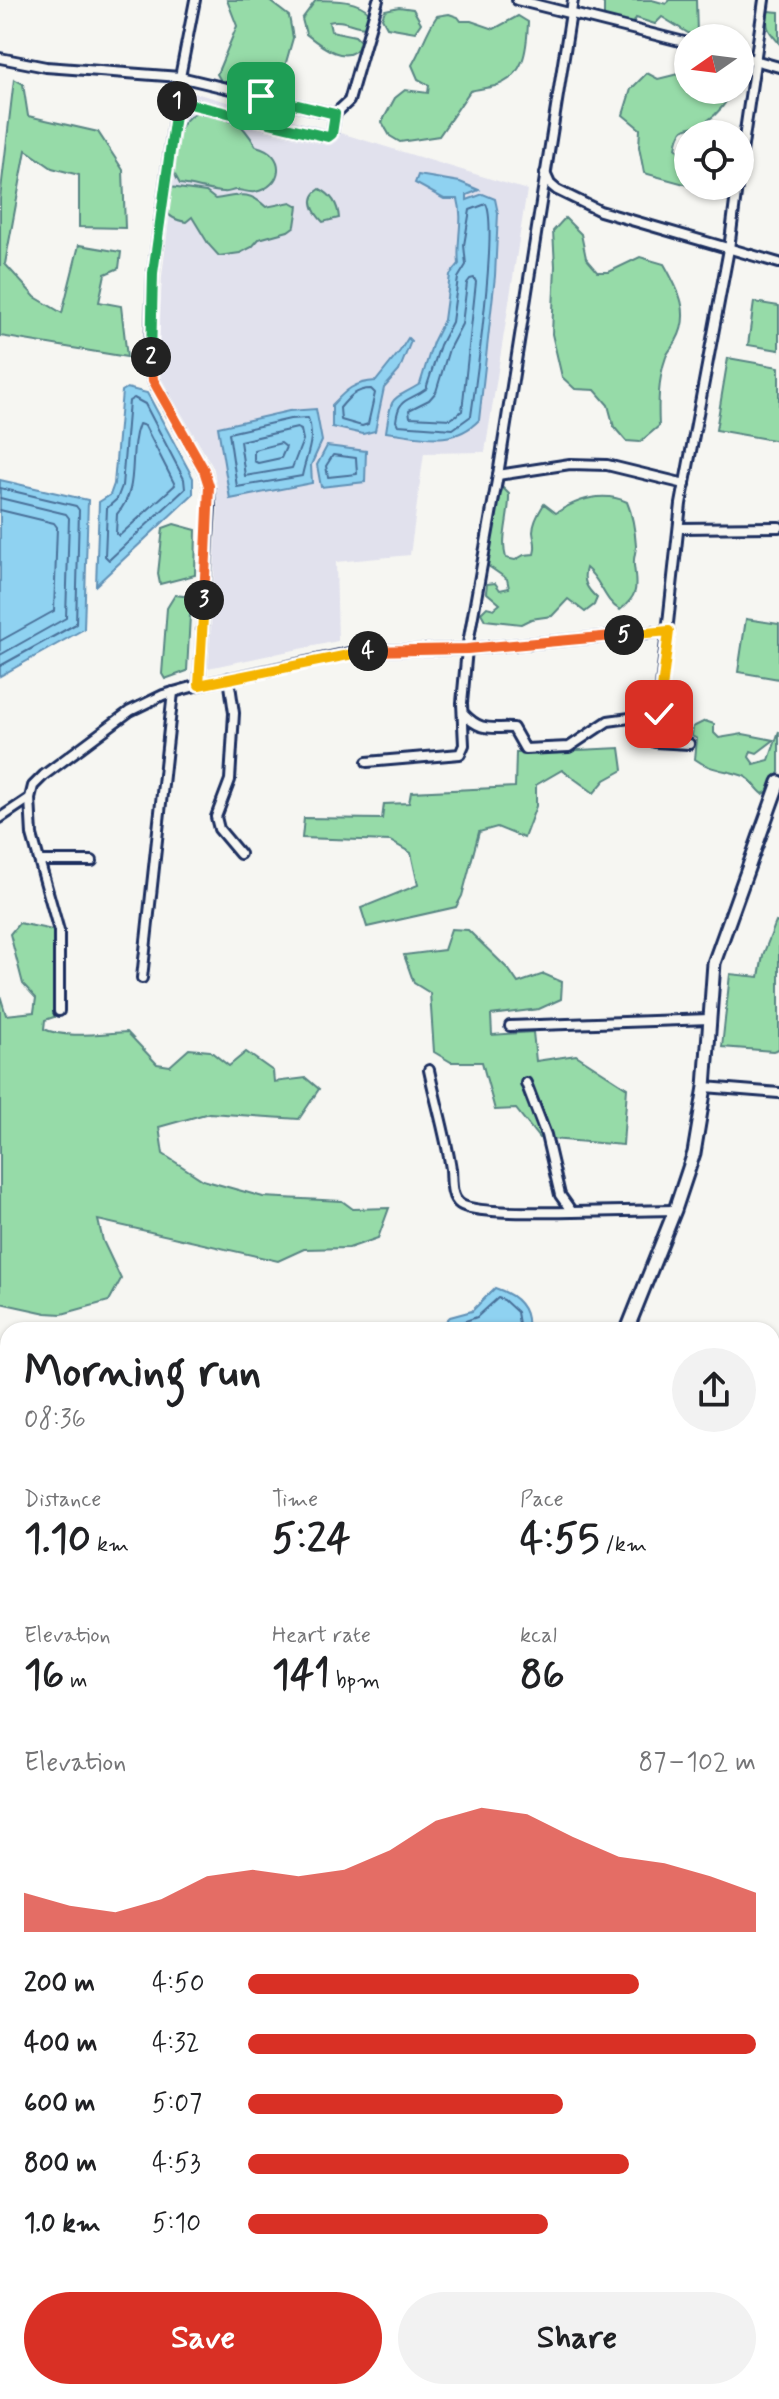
<!DOCTYPE html>
<html lang="en">
<head>
<meta charset="utf-8">
<style>
  :root { --surface:#fff; --page:#f2f2f2; --text:#202124; --muted:#757577; --accent:#d93025 }
  body { margin:0; font-family:Mynerve,sans-serif; background:var(--page); color:var(--text); height:100vh; display:flex; flex-direction:column; font-size:30px; white-space:nowrap }
  * { box-sizing:border-box; margin:0 }
  p { font-size:26px; color:var(--muted) }
  .icon { flex:none; width:44px; height:44px; fill:none; stroke:currentColor; stroke-width:2; stroke-linecap:round; stroke-linejoin:round }
  .map { position:relative; flex:1; overflow:hidden }
  .sheet { position:absolute; left:0px; top:1322px; width:780px; height:1078px; display:flex; flex-direction:column; background:var(--surface); border-radius:24px 24px 0 0; box-shadow:0 2px 6px #0004 }
  .sheet>* { flex:none }
  .needle { width:52px; rotate:256deg }
  .buttons { position:absolute; left:674px; top:24px; display:grid; gap:16px }
  .buttons a { display:grid; place-items:center; width:80px; height:80px; border-radius:50%; background:var(--surface); box-shadow:0 2px 6px #0004; font-size:40px }
  .pin { position:absolute; display:grid; place-items:center; width:68px; height:68px; color:#fff; margin:-34px; border-radius:16px; box-shadow:0 4px 12px #0006 }
  .km { position:absolute; width:40px; height:40px; margin:-20px; border-radius:50%; background:#222; color:#fff; font-size:22px; line-height:40px; text-align:center }
  .round { display:grid; place-items:center; flex:none; width:84px; height:84px; border-radius:42px; background:var(--page) }
  .summary { display:flex; align-items:center; justify-content:space-between; height:136px; padding:0 24px }
  h1 { font-size:44px; font-weight:700; line-height:60px }
  .metrics { display:grid; grid-template-columns:repeat(3,1fr); gap:12px; height:136px; padding:8px 24px }
  .metrics div { display:grid; align-content:center }
  .metrics b { font-size:40px; font-weight:700 }
  .metrics small { font-size:22px; font-weight:400 }
  .metrics p { font-size:22px }
  .chart { height:224px; padding:16px 24px }
  .chart p { display:flex; justify-content:space-between }
  .chart svg { width:100%; height:144px; margin-top:8px; fill:var(--accent); opacity:.7 }
  .primary-button { display:flex; gap:16px; margin-top:auto; padding:16px 24px }
  .primary-button a { flex:1; height:92px; border-radius:48px; background:var(--accent); color:#fff; font-size:32px; font-weight:700; line-height:92px; text-align:center }
  .primary-button a+a { background:var(--page); color:var(--text) }
  ul { padding:0 24px; list-style:none; font-size:26px }
  li { display:grid; grid-template-columns:128px 96px 1fr; align-items:center; height:60px }
  li i { height:20px; border-radius:10px; background:var(--accent) }
  .map>svg:first-child { display:block }
  .built { fill:#e1e1ed }
  .green { fill:#96dba8; stroke:#588583; stroke-width:2 }
  .water { fill:#8fd2f1; stroke:#6191b6; stroke-width:2 }
  .lines { fill:none; stroke-linecap:round; stroke-linejoin:round }
  .shore { stroke:#497099; stroke-width:2 }
  .minor-casing { stroke:#1b2f5e; stroke-width:14 }
  .major-casing { stroke:#1b2f5e; stroke-width:17 }
  .minor { stroke:#f6f6f2; stroke-width:8 }
  .major { stroke:#f6f6f2; stroke-width:11 }
  .split-1-casing { stroke:#fff; stroke-width:16 }
  .split-2-casing { stroke:#fff; stroke-width:16 }
  .split-3-casing { stroke:#fff; stroke-width:16 }
  .split-4-casing { stroke:#fff; stroke-width:16 }
  .split-5-casing { stroke:#fff; stroke-width:16 }
  .split-6-casing { stroke:#fff; stroke-width:16 }
  .split-1 { stroke:#22a559; stroke-width:10 }
  .split-2 { stroke:#22a559; stroke-width:10 }
  .split-3 { stroke:#f0652b; stroke-width:10 }
  .split-4 { stroke:#f5b400; stroke-width:10 }
  .split-5 { stroke:#f0652b; stroke-width:10 }
  .split-6 { stroke:#f5b400; stroke-width:10 }
</style>
</head>
<body>
<div class="map">
<svg width="779" height="2399" viewBox="0 0 779 2399">
  <rect width="100%" height="100%" fill="#f6f6f2"/>
  <filter id="ink" filterUnits="userSpaceOnUse"><feTurbulence type="fractalNoise" baseFrequency=".0125" numOctaves="2"/><feDisplacementMap in="SourceGraphic" scale="16" xChannelSelector="R" yChannelSelector="G"/><feConvolveMatrix kernelMatrix="1 2 1 2 8 2 1 2 1" color-interpolation-filters="sRGB"/></filter>
  <g filter="url(#ink)">
    <polygon class="built" points="184,90 334,131 527,190 485,452 424,453 410,555 336,562 338,641 208,668 218,508 214,469 160,378 157,353 162,276"/>
    <g class="green">
      <path d="M 227,0 L 268,0 L 289,16 L 293,38 L 281,80 L 281,96 L 273,108 C 248,107 228,96 217,74 L 237,26 Z"/>
      <path d="M 316,0 C 336,0 358,0 370,13 L 367,27 C 352,27 343,18 329,22 L 331,31 L 355,36 L 362,43 C 348,68 321,46 306,34 L 302,19 Z"/>
      <polygon points="599,0 652,0 666,4 670,0 696,0 697,33 693,36 662,17 655,24 636,18 632,26 604,19 604,4"/>
      <polygon points="399,7 413,9 421,23 415,32 387,27 382,18 385,10"/>
      <path d="M 768,11 L 779,12 L 779,43 C 769,31 765,29 768,11 Z"/>
      <path d="M 449,14 L 458,17 L 461,21 L 471,21 L 494,29 L 518,16 L 528,22 C 527,49 525,77 495,86 C 487,88 478,89 470,91 L 439,136 L 400,142 L 390,136 L 382,122 L 395,98 L 405,90 L 428,93 L 429,85 L 418,79 L 412,65 C 422,48 426,32 437,16 Z"/>
      <path d="M 688,66 L 688,90 L 733,90 C 727,102 719,113 707,121 C 691,133 681,118 676,148 L 688,162 L 688,185 L 644,173 L 639,147 L 640,129 L 623,115 L 631,89 L 647,73 L 658,79 L 678,74 Z"/>
      <polygon points="14,79 23,84 28,116 98,132 123,170 125,228 79,227 79,175 52,168 26,150 5,264 35,297 62,313 79,245 121,252 119,268 105,274 99,302 121,306 127,357 0,336 0,199"/>
      <path d="M 205,108 C 233,117 240,120 256,146 C 288,154 283,187 255,192 C 248,193 243,190 236,190 C 232,190 228,193 224,192 C 209,192 194,185 180,184 L 169,164 C 174,140 178,117 205,108 Z"/>
      <path d="M 170,187 L 206,192 L 215,199 C 238,196 247,189 266,207 L 291,202 L 298,206 L 295,226 L 288,231 L 259,239 L 252,247 L 240,253 L 219,256 L 209,245 L 192,217 L 186,222 C 164,218 160,207 170,187 Z"/>
      <path d="M 320,189 C 332,195 338,205 339,218 L 323,222 C 314,213 305,198 320,189 Z"/>
      <path d="M 565,218 L 581,234 L 586,258 L 598,272 L 609,272 L 640,257 L 664,264 C 678,289 692,313 676,341 C 673,347 668,351 666,357 C 658,379 658,403 659,426 L 640,442 L 626,441 L 614,427 L 608,405 L 595,390 L 575,389 L 562,377 L 552,334 L 555,266 L 553,231 Z"/>
      <polygon points="754,302 779,306 779,350 748,345"/>
      <polygon points="728,358 779,367 779,441 716,430"/>
      <path d="M 503,488 L 509,494 C 510,516 500,538 506,558 L 515,560 L 524,555 L 534,554 C 537,544 534,542 533,532 C 533,522 539,512 544,504 L 556,513 C 578,499 603,491 627,502 C 633,516 635,531 636,546 C 636,552 633,558 634,565 C 636,586 640,594 620,610 C 603,600 602,581 586,568 C 582,581 587,589 597,598 L 594,605 L 585,612 L 568,599 L 552,616 L 531,619 L 521,624 L 485,620 L 481,613 L 487,607 L 494,609 L 500,604 L 486,592 L 487,584 L 495,583 L 500,590 L 509,588 L 507,579 L 487,565 C 493,544 494,504 503,488 Z"/>
      <polygon points="174,524 196,530 195,575 160,584 158,574 163,528"/>
      <polygon points="175,595 191,597 187,671 165,679 162,674 167,608"/>
      <polygon points="746,619 779,624 779,679 738,672"/>
      <path d="M 705,721 L 714,724 L 714,733 L 719,738 L 743,734 L 774,740 L 757,753 L 751,751 L 749,757 L 754,764 L 769,760 L 779,731 L 779,772 L 771,790 L 763,794 C 755,788 753,780 744,776 C 727,770 709,770 695,759 L 697,739 L 692,736 L 693,727 Z"/>
      <polygon points="620,748 623,770 605,780 594,793 562,770 536,785 536,806 524,838 497,827 479,832 462,896 456,907 367,927 361,908 418,885 411,853 390,841 302,838 304,818 382,819 384,804 409,803 411,792 515,787 516,753"/>
      <polygon points="776,922 779,923 779,1049 773,1051 722,1047 730,974 759,977 763,955"/>
      <path d="M 19,923 L 53,930 L 54,1017 L 45,1020 L 44,1029 C 65,1039 102,1033 127,1032 L 157,1064 L 170,1066 L 189,1049 L 210,1051 L 229,1066 L 246,1052 L 273,1071 L 274,1082 L 306,1078 L 319,1089 L 299,1119 L 209,1113 L 159,1127 L 163,1154 L 203,1180 L 263,1197 L 342,1201 L 353,1209 L 389,1208 L 378,1238 L 349,1248 L 304,1249 L 278,1261 L 98,1220 L 103,1241 L 121,1279 L 109,1301 L 62,1314 L 46,1313 L 0,1303 L 0,995 L 6,1015 L 34,1012 L 36,998 L 23,984 L 10,934 Z"/>
      <polygon points="451,929 468,930 509,970 518,983 544,974 562,982 561,999 539,1009 491,1015 492,1035 533,1032 536,1061 576,1055 627,1088 623,1145 539,1138 516,1109 495,1110 482,1062 451,1062 434,1052 430,993 414,983 404,955 444,950"/>
      <polygon points="772,1682 779,1684 779,1769 774,1783 772,1783"/>
    </g>
    <g class="water">
      <path d="M 418,175 L 460,182 L 479,190 L 467,195 L 467,200 L 483,194 L 495,199 L 498,213 L 495,276 L 479,420 C 453,447 421,436 386,432 C 392,393 389,403 420,384 L 433,342 L 444,320 L 450,275 L 459,264 C 456,242 464,220 458,199 L 444,199 L 415,183 Z"/>
      <path d="M 408,338 L 411,341 L 399,371 L 384,388 L 375,431 L 363,434 L 332,427 L 332,405 C 346,390 354,382 376,381 L 400,351 Z"/>
      <polygon points="127,388 147,393 151,400 193,478 193,494 96,585 99,502 110,495 114,484 122,391"/>
      <polygon points="316,409 322,441 311,465 312,483 230,499 218,427 289,411"/>
      <polygon points="327,446 366,451 365,482 321,487 317,465"/>
      <polygon points="0,480 88,500 84,629 0,676"/>
      <path d="M 495,1288 C 516,1295 530,1307 527,1330 L 437,1330 L 450,1317 L 472,1311 Z"/>
    </g>
    <g class="lines">
      <g class="shore">
        <path d="M 486,204 C 498,226 476,382 471,416 L 453,429 L 398,425 L 396,421 C 399,396 409,402 426,389 L 440,345 L 452,322 L 458,278 L 466,265 L 464,245 L 470,210 Z"/>
        <polygon points="470,279 474,278 476,282 462,411 451,419 410,417 409,410 429,400 436,392 449,349 462,324 467,283"/>
        <path d="M 371,389 L 375,393 L 368,424 L 362,426 L 341,420 L 340,408 C 349,397 356,389 371,389 Z"/>
        <polygon points="134,398 145,404 184,479 185,489 109,560 105,556 107,508 117,499 122,486 129,401"/>
        <path d="M 308,418 C 316,439 306,455 302,476 L 237,487 L 229,433 L 290,419 Z"/>
        <path d="M 139,424 L 145,426 L 175,485 L 119,536 L 116,533 L 117,514 C 141,488 127,454 139,424 Z"/>
        <polygon points="297,428 301,430 303,440 292,468 245,476 240,441"/>
        <polygon points="281,443 286,447 281,458 258,463 254,461 254,450"/>
        <polygon points="333,455 356,458 357,474 328,477 326,466"/>
        <polyline points="0,488 76,506 79,510 76,624 0,666"/>
        <polyline points="0,498 66,514 69,518 66,618 0,655"/>
        <polyline points="0,510 54,523 57,527 54,611 0,641"/>
        <polyline points="447,1330 454,1325 477,1317 498,1298 504,1300 517,1312 520,1330"/>
      </g>
      <g class="minor-casing">
        <g id="minor">
          <polyline points="195,0 180,77 153,273 150,352 153,380 204,470 209,486 210,507 199,685"/>
          <polyline points="517,0 688,43"/>
          <polyline points="740,56 779,67"/>
          <polyline points="0,58 46,67 180,77 335,114 349,101 378,0"/>
          <polyline points="177,101 328,137 332,134 335,114"/>
          <polyline points="740,166 764,0"/>
          <polyline points="545,173 550,184 557,190 600,211 779,263"/>
          <polyline points="498,475 570,464 607,465 685,484"/>
          <polyline points="679,528 779,527"/>
          <polyline points="229,678 234,713 230,780 216,817 219,829 240,854"/>
          <path d="M 464,714 C 481,732 490,727 513,728 L 525,749 L 569,747 L 608,721 L 659,714"/>
          <polyline points="689,744 655,742 681,504 729,249 737,186"/>
          <polyline points="367,762 460,754 464,745 462,703 467,649 498,475 573,0"/>
          <polyline points="30,798 32,835 59,931 59,1011"/>
          <polyline points="0,818 30,798 33,786 44,775 130,711 163,695 199,685 358,651 467,649 669,631"/>
          <polyline points="40,861 92,861"/>
          <polyline points="142,978 173,692"/>
          <polyline points="510,1026 710,1019"/>
          <path d="M 429,1070 C 436,1103 446,1136 451,1169 C 452,1180 450,1197 460,1204 C 475,1215 551,1212 572,1212"/>
          <polyline points="526,1083 546,1135 560,1195 572,1212 675,1210"/>
          <polyline points="705,1087 779,1093"/>
          <polyline points="0,1744 8,1745"/>
          <polyline points="772,1880 779,1881"/>
          <polyline points="0,1956 8,1957"/>
          <polyline points="0,2179 8,2190"/>
          <polyline points="772,2318 779,2291"/>
          <polyline points="772,2358 779,2345"/>
          <polyline points="303,2392 306,2399"/>
          <polyline points="682,2392 685,2399"/>
          <polyline points="767,2392 768,2399"/>
        </g>
      </g>
      <g class="major-casing">
        <g id="major">
          <polyline points="627,1330 675,1210 694,1153 705,1087 714,963 779,782"/>
          <polyline points="772,2126 779,2127"/>
          <polyline points="71,2399 74,2392"/>
        </g>
      </g>
      <use href="#minor" class="minor"/>
      <use href="#major" class="major"/>
    </g>
  </g>
  <g class="lines" filter="url(#ink)">
    <g class="split-1-casing">
      <polyline id="split-1" points="177,101 328,137 332,134 335,114 261,96"/>
    </g>
    <g class="split-2-casing">
      <polyline id="split-2" points="151,357 153,273 177,101"/>
    </g>
    <g class="split-3-casing">
      <polyline id="split-3" points="151,357 153,380 204,470 209,486 204,600"/>
    </g>
    <g class="split-4-casing">
      <polyline id="split-4" points="204,600 199,685 368,651"/>
    </g>
    <g class="split-5-casing">
      <polyline id="split-5" points="368,651 467,649 624,635"/>
    </g>
    <g class="split-6-casing">
      <polyline id="split-6" points="624,635 669,631 659,714"/>
    </g>
    <use href="#split-1" class="split-1"/>
    <use href="#split-2" class="split-2"/>
    <use href="#split-3" class="split-3"/>
    <use href="#split-4" class="split-4"/>
    <use href="#split-5" class="split-5"/>
    <use href="#split-6" class="split-6"/>
  </g>
</svg>
<div class="buttons">
<a><svg class="needle" viewBox="-14 -14 28 28"><path d="M0-13l5 13h-10z" fill="#e53935"/><path d="M0 13l5-13h-10z" fill="#757577"/></svg></a>
<a><svg class="icon" aria-label="locate" viewBox="0 0 24 24"><circle cx="12" cy="12" r="6"/><path d="M12 2v4M12 18v4M2 12h4M18 12h4"/></svg></a>
</div>
<div class="pin" style="left:261px;top:96px;background:#1e9e55"><svg class="icon" aria-label="arrive" viewBox="0 0 24 24"><path d="M6 21V4h12l-3 4 3 4H6"/></svg></div>
<div class="pin" style="left:659px;top:714px;background:#d93025"><svg class="icon" aria-label="check" viewBox="0 0 24 24"><path d="M5 12l5 5 9-10"/></svg></div>
<b class="km" style="left:177px;top:101px">1</b>
<b class="km" style="left:151px;top:357px">2</b>
<b class="km" style="left:204px;top:600px">3</b>
<b class="km" style="left:368px;top:651px">4</b>
<b class="km" style="left:624px;top:635px">5</b>
<section class="sheet">
<div class="summary"><div><h1>Morning run</h1><p>08:36</p></div><a class="round"><svg class="icon" aria-label="share" viewBox="0 0 24 24"><path d="M12 15V3M7 8l5-5 5 5M5 13v7h14v-7"/></svg></a></div>
<div class="metrics">
<div><p>Distance</p><b>1.10<small> km</small></b></div>
<div><p>Time</p><b>5:24</b></div>
<div><p>Pace</p><b>4:55<small> /km</small></b></div>
</div>
<div class="metrics">
<div><p>Elevation</p><b>16<small> m</small></b></div>
<div><p>Heart rate</p><b>141<small> bpm</small></b></div>
<div><p>kcal</p><b>86</b></div>
</div>
<div class="chart"><p><span>Elevation</span>87–102 m</p>
<svg viewBox="0 0 160 44" preserveAspectRatio="none"><path d="M0 44V32L10 36L20 38L30 34L40 27L50 25L60 27L70 25L80 19L90 10L100 6L110 8L120 15L130 21L140 23L150 27L160 32V44z"/></svg>
</div>
<ul>
<li><b>200 m</b>4:50<i style="width:77%"></i></li>
<li><b>400 m</b>4:32<i style="width:100%"></i></li>
<li><b>600 m</b>5:07<i style="width:62%"></i></li>
<li><b>800 m</b>4:53<i style="width:75%"></i></li>
<li><b>1.0 km</b>5:10<i style="width:59%"></i></li>
</ul>
<div class="primary-button"><a>Save</a><a>Share</a></div>
</section>
</div>
</body>
</html>
